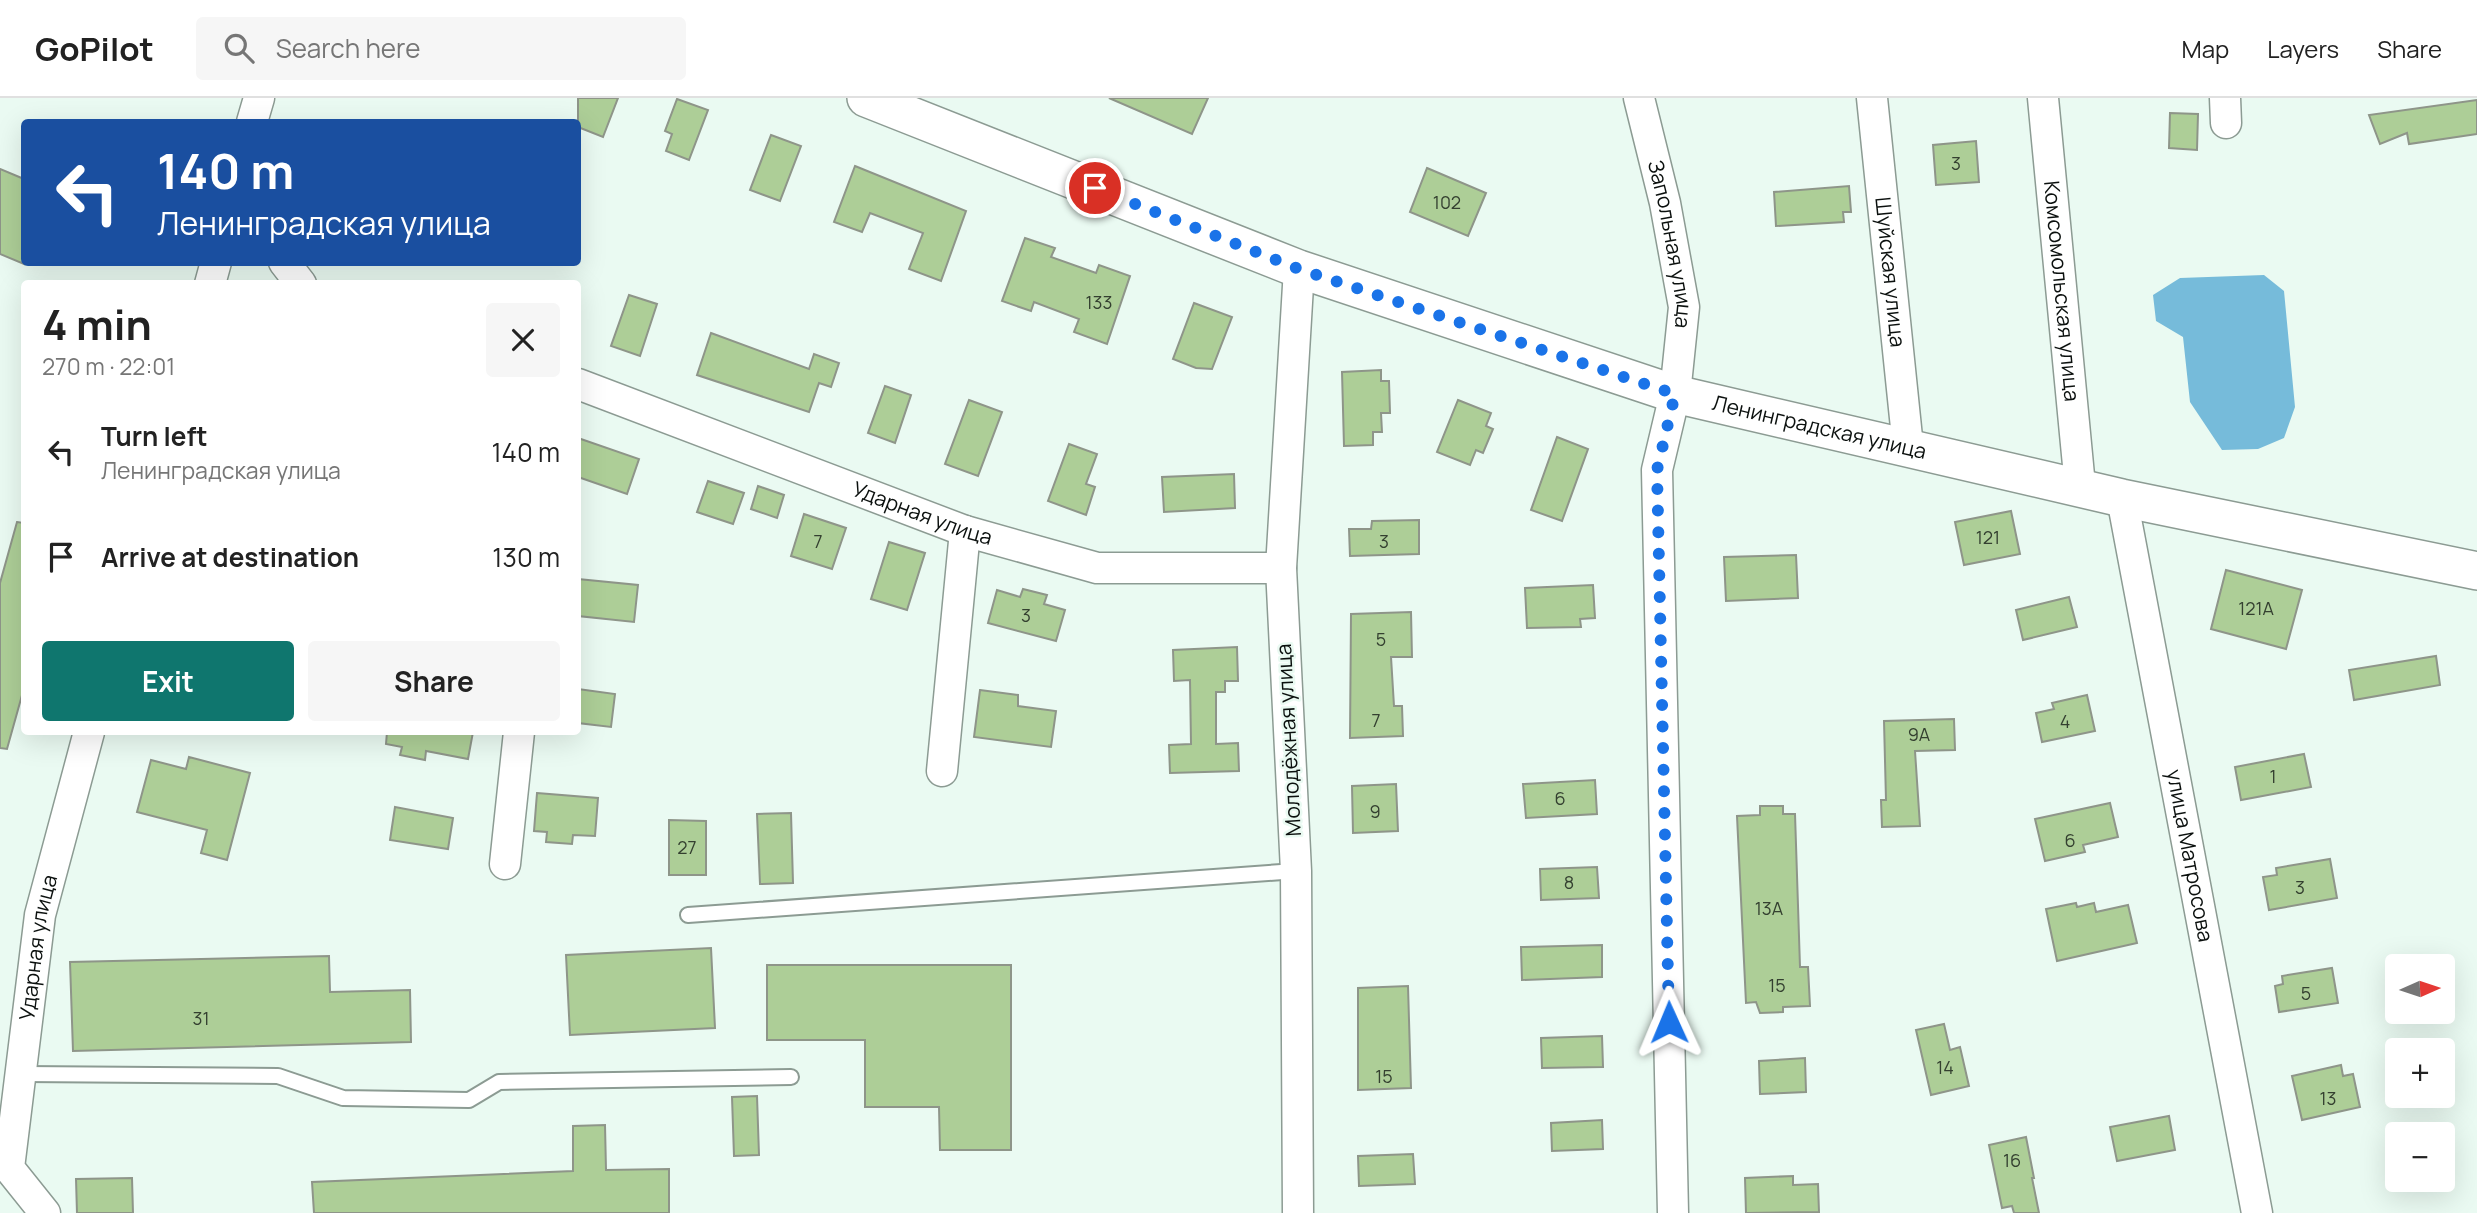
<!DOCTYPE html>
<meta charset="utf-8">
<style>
body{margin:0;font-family:Manrope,sans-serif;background:#f6f6f6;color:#222;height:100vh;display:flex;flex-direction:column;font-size:26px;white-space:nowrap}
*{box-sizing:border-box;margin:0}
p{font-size:23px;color:#767676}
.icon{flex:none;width:38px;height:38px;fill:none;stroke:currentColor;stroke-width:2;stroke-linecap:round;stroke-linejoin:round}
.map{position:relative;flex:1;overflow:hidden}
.panel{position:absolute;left:21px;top:182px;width:560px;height:455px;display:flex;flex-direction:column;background:#fff;border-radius:7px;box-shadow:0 7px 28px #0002}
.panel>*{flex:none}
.hud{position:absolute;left:21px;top:21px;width:560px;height:147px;border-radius:7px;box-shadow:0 7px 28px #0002;background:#1a4fa0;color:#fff;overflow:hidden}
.needle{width:46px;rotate:87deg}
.buttons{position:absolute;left:2385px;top:856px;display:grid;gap:14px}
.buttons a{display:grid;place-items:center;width:70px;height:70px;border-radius:7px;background:#fff;box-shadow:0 7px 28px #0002;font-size:35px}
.pin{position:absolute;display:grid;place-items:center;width:60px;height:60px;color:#fff;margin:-30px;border:4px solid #fff;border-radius:50%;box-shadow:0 2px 7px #0007}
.me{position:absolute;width:77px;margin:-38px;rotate:359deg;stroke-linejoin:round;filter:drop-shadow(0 0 5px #0008)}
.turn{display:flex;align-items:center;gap:24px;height:147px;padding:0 21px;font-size:32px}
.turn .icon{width:91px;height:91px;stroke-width:2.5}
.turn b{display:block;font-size:49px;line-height:60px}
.round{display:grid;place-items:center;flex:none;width:74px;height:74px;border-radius:7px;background:#f6f6f6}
.headline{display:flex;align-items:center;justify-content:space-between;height:119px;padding:0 21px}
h1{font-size:42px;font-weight:700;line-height:52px}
.button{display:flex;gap:14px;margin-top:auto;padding:14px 21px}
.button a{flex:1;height:80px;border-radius:7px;background:#0f766e;color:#fff;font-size:28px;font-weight:700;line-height:80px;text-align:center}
.button a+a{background:#f6f6f6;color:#222}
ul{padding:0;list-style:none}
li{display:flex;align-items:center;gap:21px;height:105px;padding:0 21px}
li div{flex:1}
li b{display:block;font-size:26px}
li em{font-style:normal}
header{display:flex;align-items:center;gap:42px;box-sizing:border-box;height:98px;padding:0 35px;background:#fff;border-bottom:2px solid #e0e0e0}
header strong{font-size:33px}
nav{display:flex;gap:38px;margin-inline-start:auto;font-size:24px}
.search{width:490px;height:63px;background:#f6f6f6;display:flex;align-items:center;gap:18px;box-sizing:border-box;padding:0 24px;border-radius:7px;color:#767676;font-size:26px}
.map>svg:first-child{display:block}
.water{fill:#76bbda}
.building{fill:#adce97;stroke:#8e9589;stroke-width:2}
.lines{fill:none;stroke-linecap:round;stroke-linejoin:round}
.service-casing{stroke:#8c9b93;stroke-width:18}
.minor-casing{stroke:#8c9b93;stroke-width:33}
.tertiary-casing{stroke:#8c9b93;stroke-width:40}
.service{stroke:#fff;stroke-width:14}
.minor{stroke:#fff;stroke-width:30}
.tertiary{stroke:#fff;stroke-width:37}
.route{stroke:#1a73e8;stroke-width:12;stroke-dasharray:0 21.6}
.labels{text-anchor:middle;stroke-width:5;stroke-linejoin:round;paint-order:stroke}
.number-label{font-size:18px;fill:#344030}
.street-label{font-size:21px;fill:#0b100e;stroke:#eafaf2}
</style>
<header>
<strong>GoPilot</strong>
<div class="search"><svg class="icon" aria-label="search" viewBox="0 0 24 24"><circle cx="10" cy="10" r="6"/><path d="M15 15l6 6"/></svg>Search here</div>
<nav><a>Map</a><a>Layers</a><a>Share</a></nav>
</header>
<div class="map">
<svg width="2477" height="1115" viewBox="0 0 2477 1115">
<rect width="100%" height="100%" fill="#eafaf2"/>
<path class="water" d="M2264 177 2284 193 2295 309 2284 340 2258 351 2222 352 2190 304 2183 239 2156 223 2153 197 2180 180Z"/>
<g class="building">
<path d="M578 0H618L603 39 578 29Z"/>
<path d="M1109 0H1208L1192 36Z"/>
<path d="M677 1 708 12 689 62 666 53 672 36 665 33Z"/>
<path d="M2477 2V36L2409 46 2407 35 2380 46 2369 17Z"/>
<path d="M2170 15 2198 16 2197 52 2169 50Z"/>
<path d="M771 37 801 48 780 103 750 92Z"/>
<path d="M1976 43 1979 84 1936 87 1933 47Z"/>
<path d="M855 68 966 113 941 183 909 171 923 135 870 115 862 134 834 124Z"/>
<path d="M1427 70 1486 95 1468 138 1410 114Z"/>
<path d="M0 71 24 81V166L0 156Z"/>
<path d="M1849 88 1851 114H1843L1844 124 1776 128 1774 94Z"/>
<path d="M1025 140 1055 150 1051 159 1096 175 1099 167 1130 178 1107 246 1074 234 1079 221 1034 204 1031 213 1002 203Z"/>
<path d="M629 197 657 206 640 258 611 248Z"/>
<path d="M1194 205 1232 219 1212 271 1196 270 1173 261Z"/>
<path d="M711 235 809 271 814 256 839 265 831 289 819 285 809 314 697 277Z"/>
<path d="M1381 272V283H1389L1390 315H1381L1382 334H1373V347L1344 348 1342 274Z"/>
<path d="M885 288 911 297 895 345 868 335Z"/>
<path d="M969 302 1002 314 978 378 945 366Z"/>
<path d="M1458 302 1491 315 1486 328 1493 331 1483 355 1476 352 1470 367 1437 354Z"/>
<path d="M1557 339 1588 351 1562 423 1531 412Z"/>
<path d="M578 340 639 361 627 396 578 379Z"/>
<path d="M1069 346 1097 356 1086 386 1095 389 1086 417 1048 403Z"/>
<path d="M1234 376 1235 410 1164 414 1162 379Z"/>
<path d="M708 383 744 395 733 426 697 414Z"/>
<path d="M758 388 784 397 777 420 751 411Z"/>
<path d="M2011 413 2020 456 1964 467 1955 424Z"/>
<path d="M804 416 846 430 832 471 791 458Z"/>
<path d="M1419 422V456L1350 458 1349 431H1371L1372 423Z"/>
<path d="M17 424 24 425V590L7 651 0 650V485Z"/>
<path d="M889 444 925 455 907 512 871 501Z"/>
<path d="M1796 457 1798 500 1726 503 1724 459Z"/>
<path d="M2226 472 2302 492 2286 551 2211 531Z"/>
<path d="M578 481 638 487 634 524 578 518Z"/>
<path d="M1593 487 1595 520 1580 521 1581 529 1527 530 1525 490Z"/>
<path d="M1023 491 1047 497 1044 506 1065 512 1056 543 988 525 997 492 1020 499Z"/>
<path d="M2069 499 2077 529 2023 542 2016 512Z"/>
<path d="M1411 514 1412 559H1391L1394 608H1402L1403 638 1350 640 1351 516Z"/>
<path d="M1237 549 1238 583H1225V594H1216V646L1238 645 1239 673 1170 675 1169 647 1191 646 1190 582 1174 583 1173 552Z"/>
<path d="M2436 558 2440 587 2354 602 2349 572Z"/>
<path d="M578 591 615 596 611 629 578 625Z"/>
<path d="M980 592 1018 597V608L1056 613 1051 649 974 639Z"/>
<path d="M2087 597 2095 633 2042 644 2036 615 2054 611 2052 605Z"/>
<path d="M1954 621 1955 652 1915 653 1920 728 1882 729 1881 702H1886L1884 623Z"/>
<path d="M387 634H473L468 661 426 653 425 662 400 657 402 649 386 646Z"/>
<path d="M2304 656 2311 689 2241 702 2235 669Z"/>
<path d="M189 659 250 675 227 762 201 755 207 732 137 714 151 662 186 671Z"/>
<path d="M1595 682 1597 716 1526 720 1523 686Z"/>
<path d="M1396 686 1398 733 1353 735 1352 688Z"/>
<path d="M537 695 598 700 595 738 573 737 572 746 546 744 547 734 534 733Z"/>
<path d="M2110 705 2118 739 2083 747 2085 754 2045 763 2035 721Z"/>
<path d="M1760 708H1783V716H1795L1800 869H1808L1810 908 1783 909V914L1760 915 1756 904 1746 905 1737 718 1760 717Z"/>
<path d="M395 709 453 720 448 751 390 742Z"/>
<path d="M791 715 793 785 760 786 757 716Z"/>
<path d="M669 722 706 723V777H669Z"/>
<path d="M2330 761 2337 800 2269 812 2263 779 2277 777 2276 770Z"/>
<path d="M1597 769 1599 800 1541 802 1540 771Z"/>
<path d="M2076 805 2077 809 2094 805 2096 814 2128 807 2137 845 2057 863 2046 811Z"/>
<path d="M1602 847V879L1522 882 1521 849Z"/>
<path d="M711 850 715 930 570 937 566 857Z"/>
<path d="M329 858 330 894 410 892 411 944 73 953 70 864Z"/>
<path d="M767 867H1011V1052H940L939 1009H865V942H767Z"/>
<path d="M2332 870 2338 905 2279 914 2275 888 2283 886 2282 878Z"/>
<path d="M1408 888 1411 990 1358 992V890Z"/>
<path d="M1944 926 1950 952 1960 949 1969 988 1931 997 1916 932Z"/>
<path d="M1602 938 1603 969 1542 970 1541 940Z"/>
<path d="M1805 960 1806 994 1760 996 1759 963Z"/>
<path d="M2341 967 2343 978 2353 976 2360 1009 2302 1022 2292 978Z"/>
<path d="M757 998 759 1057 734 1058 732 999Z"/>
<path d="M2169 1018 2175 1052 2117 1063 2110 1029Z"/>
<path d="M1602 1022 1603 1051 1552 1053 1551 1025Z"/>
<path d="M605 1027 606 1072 669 1071V1115H314L312 1084 573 1073V1028Z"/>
<path d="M2026 1039 2034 1080H2032L2039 1115H2014L2012 1108 2002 1110 1989 1047Z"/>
<path d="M1413 1056 1415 1086 1359 1088 1358 1058Z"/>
<path d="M1793 1078V1087L1818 1086 1819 1114 1746 1115 1745 1080Z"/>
<path d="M132 1080 133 1115H77L76 1081Z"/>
</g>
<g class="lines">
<g class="service-casing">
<g id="service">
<path d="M688 817 1296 773"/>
<path d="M23 976 278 978 343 1000 469 1002 499 984 791 979"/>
</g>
</g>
<g class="minor-casing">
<g id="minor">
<path id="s1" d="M1639 0 1665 105 1684 209 1675 296 1657 372 1673 1115"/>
<path id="s2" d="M1872 0 1908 349"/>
<path id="s3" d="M2043 0 2080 388"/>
<path d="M2225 0 2226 25"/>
<path d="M252 24 259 0"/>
<path d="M284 164 301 186"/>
<path d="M210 186 216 164"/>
<path id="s4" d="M578 286 965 433 1097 470H1281"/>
<path id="s5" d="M2122 400 2257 1115"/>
<path d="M942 673 965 433"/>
<path d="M505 766 519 634"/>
<path id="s6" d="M45 1115 9 1070 40 817 89 634"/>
<path d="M1298 1115 1296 773 1281 470 1299 171"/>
</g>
</g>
<g class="tertiary-casing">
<g id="tertiary">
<path id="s7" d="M866 0 1299 171 1675 296 2122 400 2477 473"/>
</g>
</g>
<use href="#service" class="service"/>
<use href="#minor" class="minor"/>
<use href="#tertiary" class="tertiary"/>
</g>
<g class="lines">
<path class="route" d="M1095 90 1299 171 1675 296 1657 372 1669 924"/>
</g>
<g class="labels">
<g class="number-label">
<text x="1956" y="72">3</text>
<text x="1447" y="111">102</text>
<text x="1099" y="211">133</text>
<text x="1988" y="446">121</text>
<text x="818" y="450">7</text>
<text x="1384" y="450">3</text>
<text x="2256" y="517">121А</text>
<text x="1026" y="524">3</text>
<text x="1381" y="548">5</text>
<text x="1376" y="629">7</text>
<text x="2065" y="630">4</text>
<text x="1919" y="643">9А</text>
<text x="2273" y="685">1</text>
<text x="1560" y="707">6</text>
<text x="1375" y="720">9</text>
<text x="2070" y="749">6</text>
<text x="687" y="756">27</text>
<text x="1569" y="791">8</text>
<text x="2300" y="796">3</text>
<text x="1769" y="817">13А</text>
<text x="1777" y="894">15</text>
<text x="2306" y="902">5</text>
<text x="201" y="927">31</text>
<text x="1945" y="976">14</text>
<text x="1384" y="985">15</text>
<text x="2328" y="1007">13</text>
<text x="2012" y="1069">16</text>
</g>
<g class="street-label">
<text dy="7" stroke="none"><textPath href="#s1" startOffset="150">Запольная улица</textPath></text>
<text dy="7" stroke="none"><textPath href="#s2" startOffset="175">Шуйская улица</textPath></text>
<text dy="7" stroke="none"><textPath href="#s3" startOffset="194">Комсомольская улица</textPath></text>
<text dy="7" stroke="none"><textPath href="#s7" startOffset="1010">Ленинградская улица</textPath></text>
<text dy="7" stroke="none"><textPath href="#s4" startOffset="368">Ударная улица</textPath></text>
<text transform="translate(1289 642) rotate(-93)" y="7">Молодёжная улица</text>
<text dy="7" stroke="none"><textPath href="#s5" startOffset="364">улица Матросова</textPath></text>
<text dy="7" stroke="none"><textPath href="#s6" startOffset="280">Ударная улица</textPath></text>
</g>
</g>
</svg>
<div class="buttons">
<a><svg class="needle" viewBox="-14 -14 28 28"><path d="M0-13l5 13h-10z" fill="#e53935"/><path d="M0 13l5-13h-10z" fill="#767676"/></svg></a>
<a>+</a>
<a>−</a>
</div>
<div class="pin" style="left:1095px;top:90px;background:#d93025"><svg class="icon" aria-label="arrive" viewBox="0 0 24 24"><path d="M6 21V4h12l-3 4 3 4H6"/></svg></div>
<svg class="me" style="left:1669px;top:924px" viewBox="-20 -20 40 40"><path d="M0-17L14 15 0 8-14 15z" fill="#1a73e8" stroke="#fff" stroke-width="4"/></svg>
<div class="hud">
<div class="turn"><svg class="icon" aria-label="left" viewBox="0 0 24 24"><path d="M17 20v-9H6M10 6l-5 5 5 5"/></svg><div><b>140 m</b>Ленинградская улица</div></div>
</div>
<section class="panel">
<div class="headline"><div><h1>4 min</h1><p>270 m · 22:01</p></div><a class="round"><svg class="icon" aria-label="close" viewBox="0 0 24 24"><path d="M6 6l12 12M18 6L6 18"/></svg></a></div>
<ul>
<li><svg class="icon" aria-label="left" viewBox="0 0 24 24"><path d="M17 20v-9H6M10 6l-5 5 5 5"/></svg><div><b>Turn left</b><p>Ленинградская улица</p></div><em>140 m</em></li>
<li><svg class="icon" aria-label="arrive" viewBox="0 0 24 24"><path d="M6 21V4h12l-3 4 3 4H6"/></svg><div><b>Arrive at destination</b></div><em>130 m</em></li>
</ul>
<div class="button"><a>Exit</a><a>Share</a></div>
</section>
</div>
